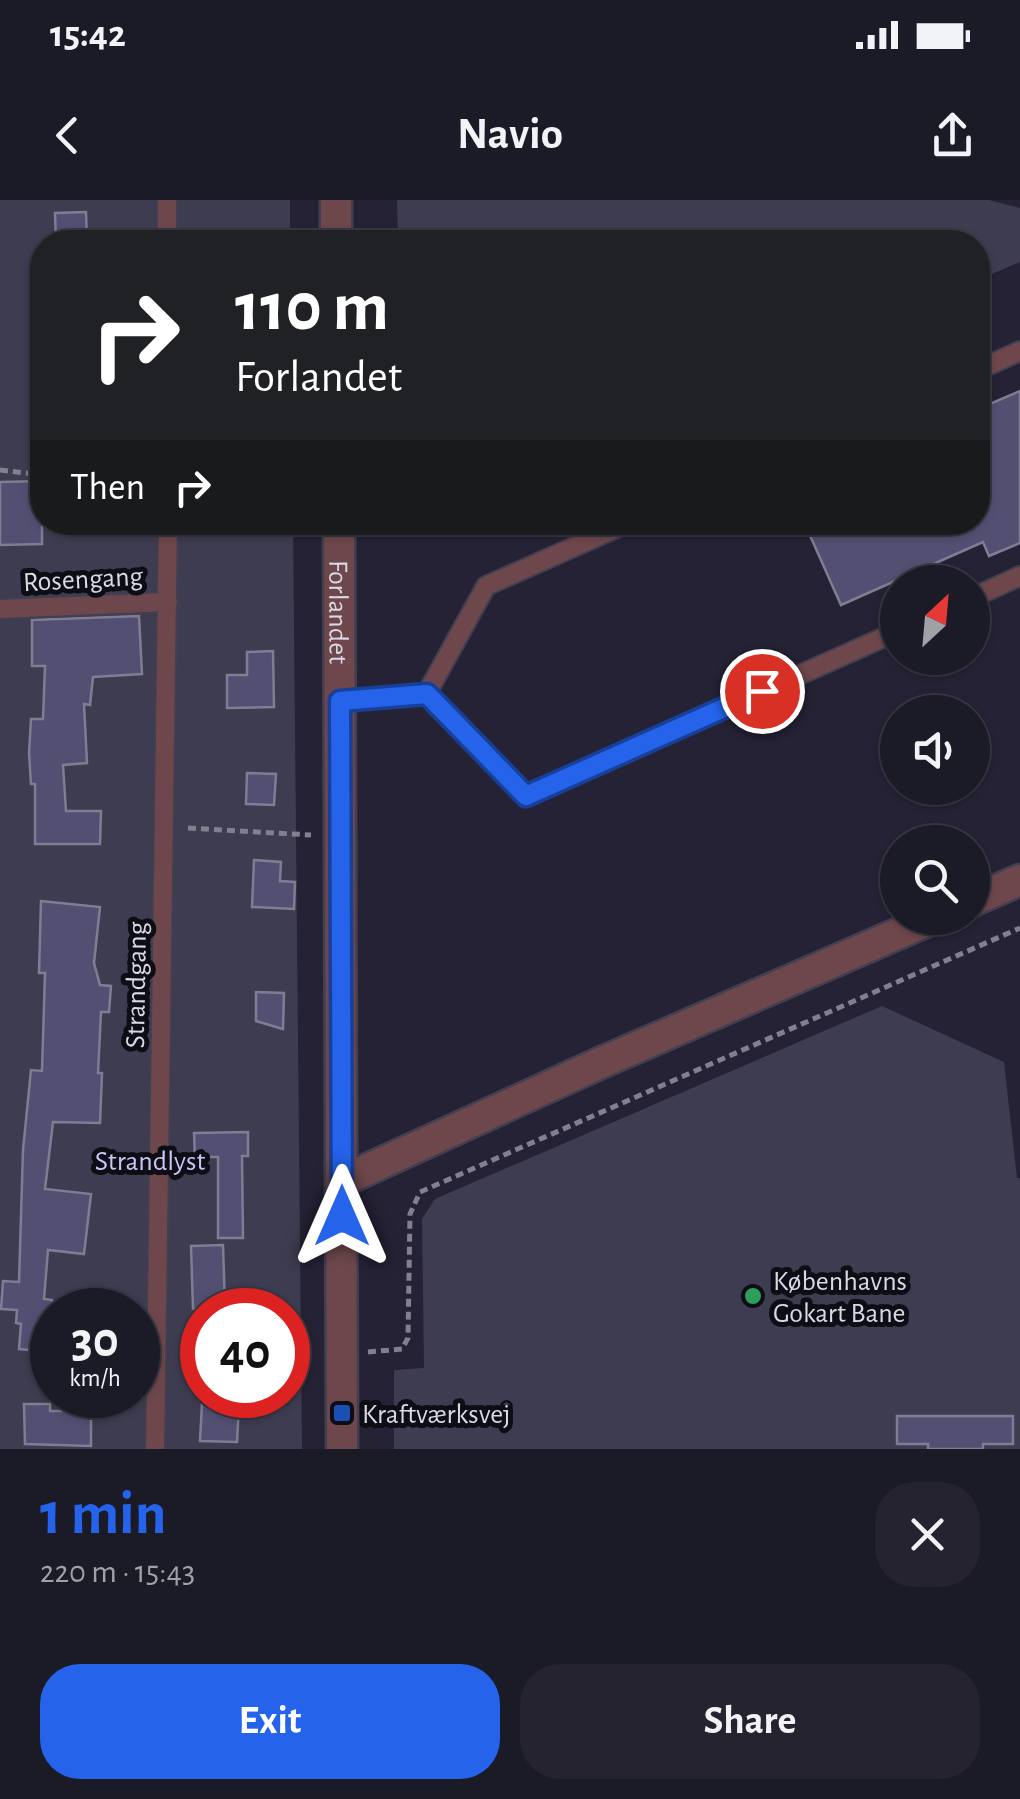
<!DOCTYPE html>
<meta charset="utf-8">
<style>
body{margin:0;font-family:"Alegreya Sans",sans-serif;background:#24232f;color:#f1f3f6;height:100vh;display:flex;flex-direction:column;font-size:38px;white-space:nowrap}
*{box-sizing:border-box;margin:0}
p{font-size:32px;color:#a0a1a7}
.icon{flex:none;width:55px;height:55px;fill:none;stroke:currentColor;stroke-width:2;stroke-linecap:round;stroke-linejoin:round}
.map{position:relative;height:1249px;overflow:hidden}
.sheet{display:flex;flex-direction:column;background:#1b1a27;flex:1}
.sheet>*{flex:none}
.guide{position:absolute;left:30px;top:30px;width:960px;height:305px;border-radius:40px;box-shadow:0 2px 8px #0004,0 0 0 2px #393844;background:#202124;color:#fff;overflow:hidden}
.needle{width:65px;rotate:26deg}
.tools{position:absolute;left:880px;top:365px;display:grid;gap:20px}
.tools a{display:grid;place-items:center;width:110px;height:110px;border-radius:50%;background:#1b1a27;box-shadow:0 2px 8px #0004,0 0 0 2px #393844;font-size:50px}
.speed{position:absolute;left:30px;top:1088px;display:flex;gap:20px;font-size:50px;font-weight:700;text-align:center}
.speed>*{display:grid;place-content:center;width:130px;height:130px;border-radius:50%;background:#1b1a27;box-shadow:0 2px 8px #0004,0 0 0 2px #393844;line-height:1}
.speed small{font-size:25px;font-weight:400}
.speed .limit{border:15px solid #d22;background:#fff;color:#111}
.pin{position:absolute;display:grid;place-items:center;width:85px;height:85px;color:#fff;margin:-42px;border:5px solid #fff;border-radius:50%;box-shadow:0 2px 10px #0007}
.me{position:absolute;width:110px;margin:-55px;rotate:0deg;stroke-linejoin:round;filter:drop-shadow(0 0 8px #0008)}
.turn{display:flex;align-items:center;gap:35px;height:210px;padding:0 40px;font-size:45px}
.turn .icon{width:130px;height:130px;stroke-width:2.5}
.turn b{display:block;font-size:70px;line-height:85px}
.then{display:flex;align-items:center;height:95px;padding:0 40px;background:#0003;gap:20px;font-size:38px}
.round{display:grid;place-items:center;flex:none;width:105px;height:105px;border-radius:40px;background:#24232f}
.summary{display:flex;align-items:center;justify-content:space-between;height:170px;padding:0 40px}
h1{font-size:60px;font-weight:600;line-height:75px;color:#2563eb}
.button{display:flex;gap:20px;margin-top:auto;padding:20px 40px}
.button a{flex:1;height:115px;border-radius:40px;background:#2563eb;color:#fff;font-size:40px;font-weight:600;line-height:115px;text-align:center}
.button a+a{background:#24232f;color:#f1f3f6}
.status{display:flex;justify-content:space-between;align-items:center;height:70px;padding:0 50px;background:#1b1a27;direction:ltr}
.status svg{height:28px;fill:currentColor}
header{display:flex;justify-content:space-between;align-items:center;height:130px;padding:0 40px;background:#1b1a27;font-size:45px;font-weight:600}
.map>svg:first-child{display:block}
.green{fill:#3e3c50;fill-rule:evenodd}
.building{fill:#534f72;stroke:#7e7d93;stroke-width:2.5}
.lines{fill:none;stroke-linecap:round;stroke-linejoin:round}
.service-casing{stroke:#413f50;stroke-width:22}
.minor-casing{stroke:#413f50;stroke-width:35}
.tertiary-casing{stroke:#413f50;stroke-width:35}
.path{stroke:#81808f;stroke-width:5;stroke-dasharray:8 5;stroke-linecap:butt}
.service{stroke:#6d474b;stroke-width:18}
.minor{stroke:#6d474b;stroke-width:30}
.tertiary{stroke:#6d474b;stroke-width:30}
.route-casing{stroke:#184099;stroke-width:25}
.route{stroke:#2563eb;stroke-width:18}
.leisure-dot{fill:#2e9e5b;stroke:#0d0d15;stroke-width:4}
.transit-dot{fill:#1a4fb4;stroke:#0d0d15;stroke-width:4}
.labels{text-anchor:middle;stroke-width:10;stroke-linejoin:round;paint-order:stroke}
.street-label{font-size:28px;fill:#d9d8e4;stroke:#0d0d15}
.park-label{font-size:28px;fill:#cac5f7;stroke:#0d0d15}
.poi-label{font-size:28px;fill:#d9d8e4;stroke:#0d0d15;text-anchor:start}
</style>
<div class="status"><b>15:42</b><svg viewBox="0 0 49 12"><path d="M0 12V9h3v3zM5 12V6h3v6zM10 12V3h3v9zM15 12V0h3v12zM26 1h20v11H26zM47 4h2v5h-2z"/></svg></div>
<header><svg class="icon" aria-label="back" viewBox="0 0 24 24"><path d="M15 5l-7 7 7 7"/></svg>Navio<svg class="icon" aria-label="share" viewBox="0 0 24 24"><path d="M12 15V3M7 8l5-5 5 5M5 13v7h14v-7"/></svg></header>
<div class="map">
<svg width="1020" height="1249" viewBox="0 0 1020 1249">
<rect width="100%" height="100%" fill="#242234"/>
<g class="green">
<path d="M0 0H290V42H42V322L293 323 302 1249H0ZM52 1110H138V1195H52ZM202 1110H288V1195H202Z"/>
<path d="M397 0H989L1020 8V62L978 80V42H398Z"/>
<path d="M882 806 1004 862 1017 978H1020V1249H394V1170L424 1168 422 1019 435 999Z"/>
</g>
<g class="building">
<path d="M86 12 87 42H56L55 13Z"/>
<path d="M1020 191V343L989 356 983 342 841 405 804 322H978V209Z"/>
<path d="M42 281V344L0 345V282Z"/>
<path d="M139 416 142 474 93 477 90 505 84 504 87 563 63 565 66 611H101L100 644H35V584H31L29 553 31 519H43L45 466H32V420Z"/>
<path d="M273 451 274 507 227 508V475H247V452Z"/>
<path d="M247 573 276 574 274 605 246 604Z"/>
<path d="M254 660 281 662 280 681 295 682 294 709 252 707Z"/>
<path d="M41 701 100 707 94 763 100 785 111 786 109 812H101L98 873H102L100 923 53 922 45 989 91 994 84 1054 48 1050 44 1099 52 1100 51 1152 19 1149 21 1124 16 1123 17 1110 1 1109 3 1081 19 1082 23 950 31 870 42 871 45 773H39Z"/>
<path d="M256 792 284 793 283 829 256 821Z"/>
<path d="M248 932V956H242L243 1038H218V957H195L194 933Z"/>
<path d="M223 1045 225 1106 193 1109 191 1046Z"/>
<path d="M202 1203 239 1205 237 1242 200 1241Z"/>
<path d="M24 1204H50V1211H91V1246L25 1244Z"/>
<path d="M897 1216H1013V1244H983V1249H928V1244H897Z"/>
</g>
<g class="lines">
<g class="service-casing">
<g id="service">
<path d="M167 0V42"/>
<path d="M978 170 1020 151"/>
<path d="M972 398 1020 376"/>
<path d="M0 409 168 402"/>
<path d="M427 493 526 597 898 431"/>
<path d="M427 493 486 386 630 322"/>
<path d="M340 501 427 493"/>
<path d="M155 1249 168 322"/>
</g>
</g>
<g class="minor-casing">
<g id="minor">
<path d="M972 701 1020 680"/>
<path d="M342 981 598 864 934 718"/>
</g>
</g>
<g class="tertiary-casing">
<g id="tertiary">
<path d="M336 0V42"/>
<path id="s1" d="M339 322 342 1249"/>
</g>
</g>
<g class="path">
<path d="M0 270 42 275"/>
<path d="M188 628 311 635"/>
<path d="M368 1152 402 1149 408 1138 410 1014 420 992 1020 728"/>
</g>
<use href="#service" class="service"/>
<use href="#minor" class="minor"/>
<use href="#tertiary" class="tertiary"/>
</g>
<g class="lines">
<g class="route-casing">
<path id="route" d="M342 1016 340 501 427 494 526 596 762 491"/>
</g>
<use href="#route" class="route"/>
</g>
<circle class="leisure-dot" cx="753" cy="1096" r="10"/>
<rect class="transit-dot" x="332" y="1203" width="20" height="20" rx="5"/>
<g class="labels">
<g class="street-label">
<text transform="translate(83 378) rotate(-3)" y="10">Rosengang</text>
<text dy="10" stroke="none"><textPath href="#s1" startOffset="90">Forlandet</textPath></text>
<text transform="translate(135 785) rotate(-89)" y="10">Strandgang</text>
</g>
<g class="park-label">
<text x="150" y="970">Strandlyst</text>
</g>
<g class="poi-label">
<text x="773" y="1090">Københavns<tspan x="773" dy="32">Gokart Bane</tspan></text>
<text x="362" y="1223">Kraftværksvej</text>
</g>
</g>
</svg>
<div class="tools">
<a><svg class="needle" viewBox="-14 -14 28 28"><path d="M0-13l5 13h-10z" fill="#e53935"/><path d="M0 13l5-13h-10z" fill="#a0a1a7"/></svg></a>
<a><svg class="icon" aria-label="sound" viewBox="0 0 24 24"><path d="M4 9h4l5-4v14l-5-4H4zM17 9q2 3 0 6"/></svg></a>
<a><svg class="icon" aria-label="search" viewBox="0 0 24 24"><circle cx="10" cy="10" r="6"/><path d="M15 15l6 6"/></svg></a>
</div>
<div class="speed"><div>30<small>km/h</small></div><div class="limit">40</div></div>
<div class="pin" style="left:762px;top:491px;background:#d93025"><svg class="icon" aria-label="arrive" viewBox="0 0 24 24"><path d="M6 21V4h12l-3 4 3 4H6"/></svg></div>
<svg class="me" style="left:342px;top:1016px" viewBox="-20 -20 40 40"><path d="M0-17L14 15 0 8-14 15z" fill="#2563eb" stroke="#fff" stroke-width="4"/></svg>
<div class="guide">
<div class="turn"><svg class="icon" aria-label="right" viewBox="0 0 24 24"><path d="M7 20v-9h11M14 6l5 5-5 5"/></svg><div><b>110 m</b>Forlandet</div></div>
<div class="then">Then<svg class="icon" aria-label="right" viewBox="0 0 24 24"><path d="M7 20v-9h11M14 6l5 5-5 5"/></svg></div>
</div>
</div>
<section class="sheet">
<div class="summary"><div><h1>1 min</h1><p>220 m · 15:43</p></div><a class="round"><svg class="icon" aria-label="close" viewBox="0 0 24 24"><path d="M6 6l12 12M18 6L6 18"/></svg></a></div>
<div class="button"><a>Exit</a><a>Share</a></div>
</section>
